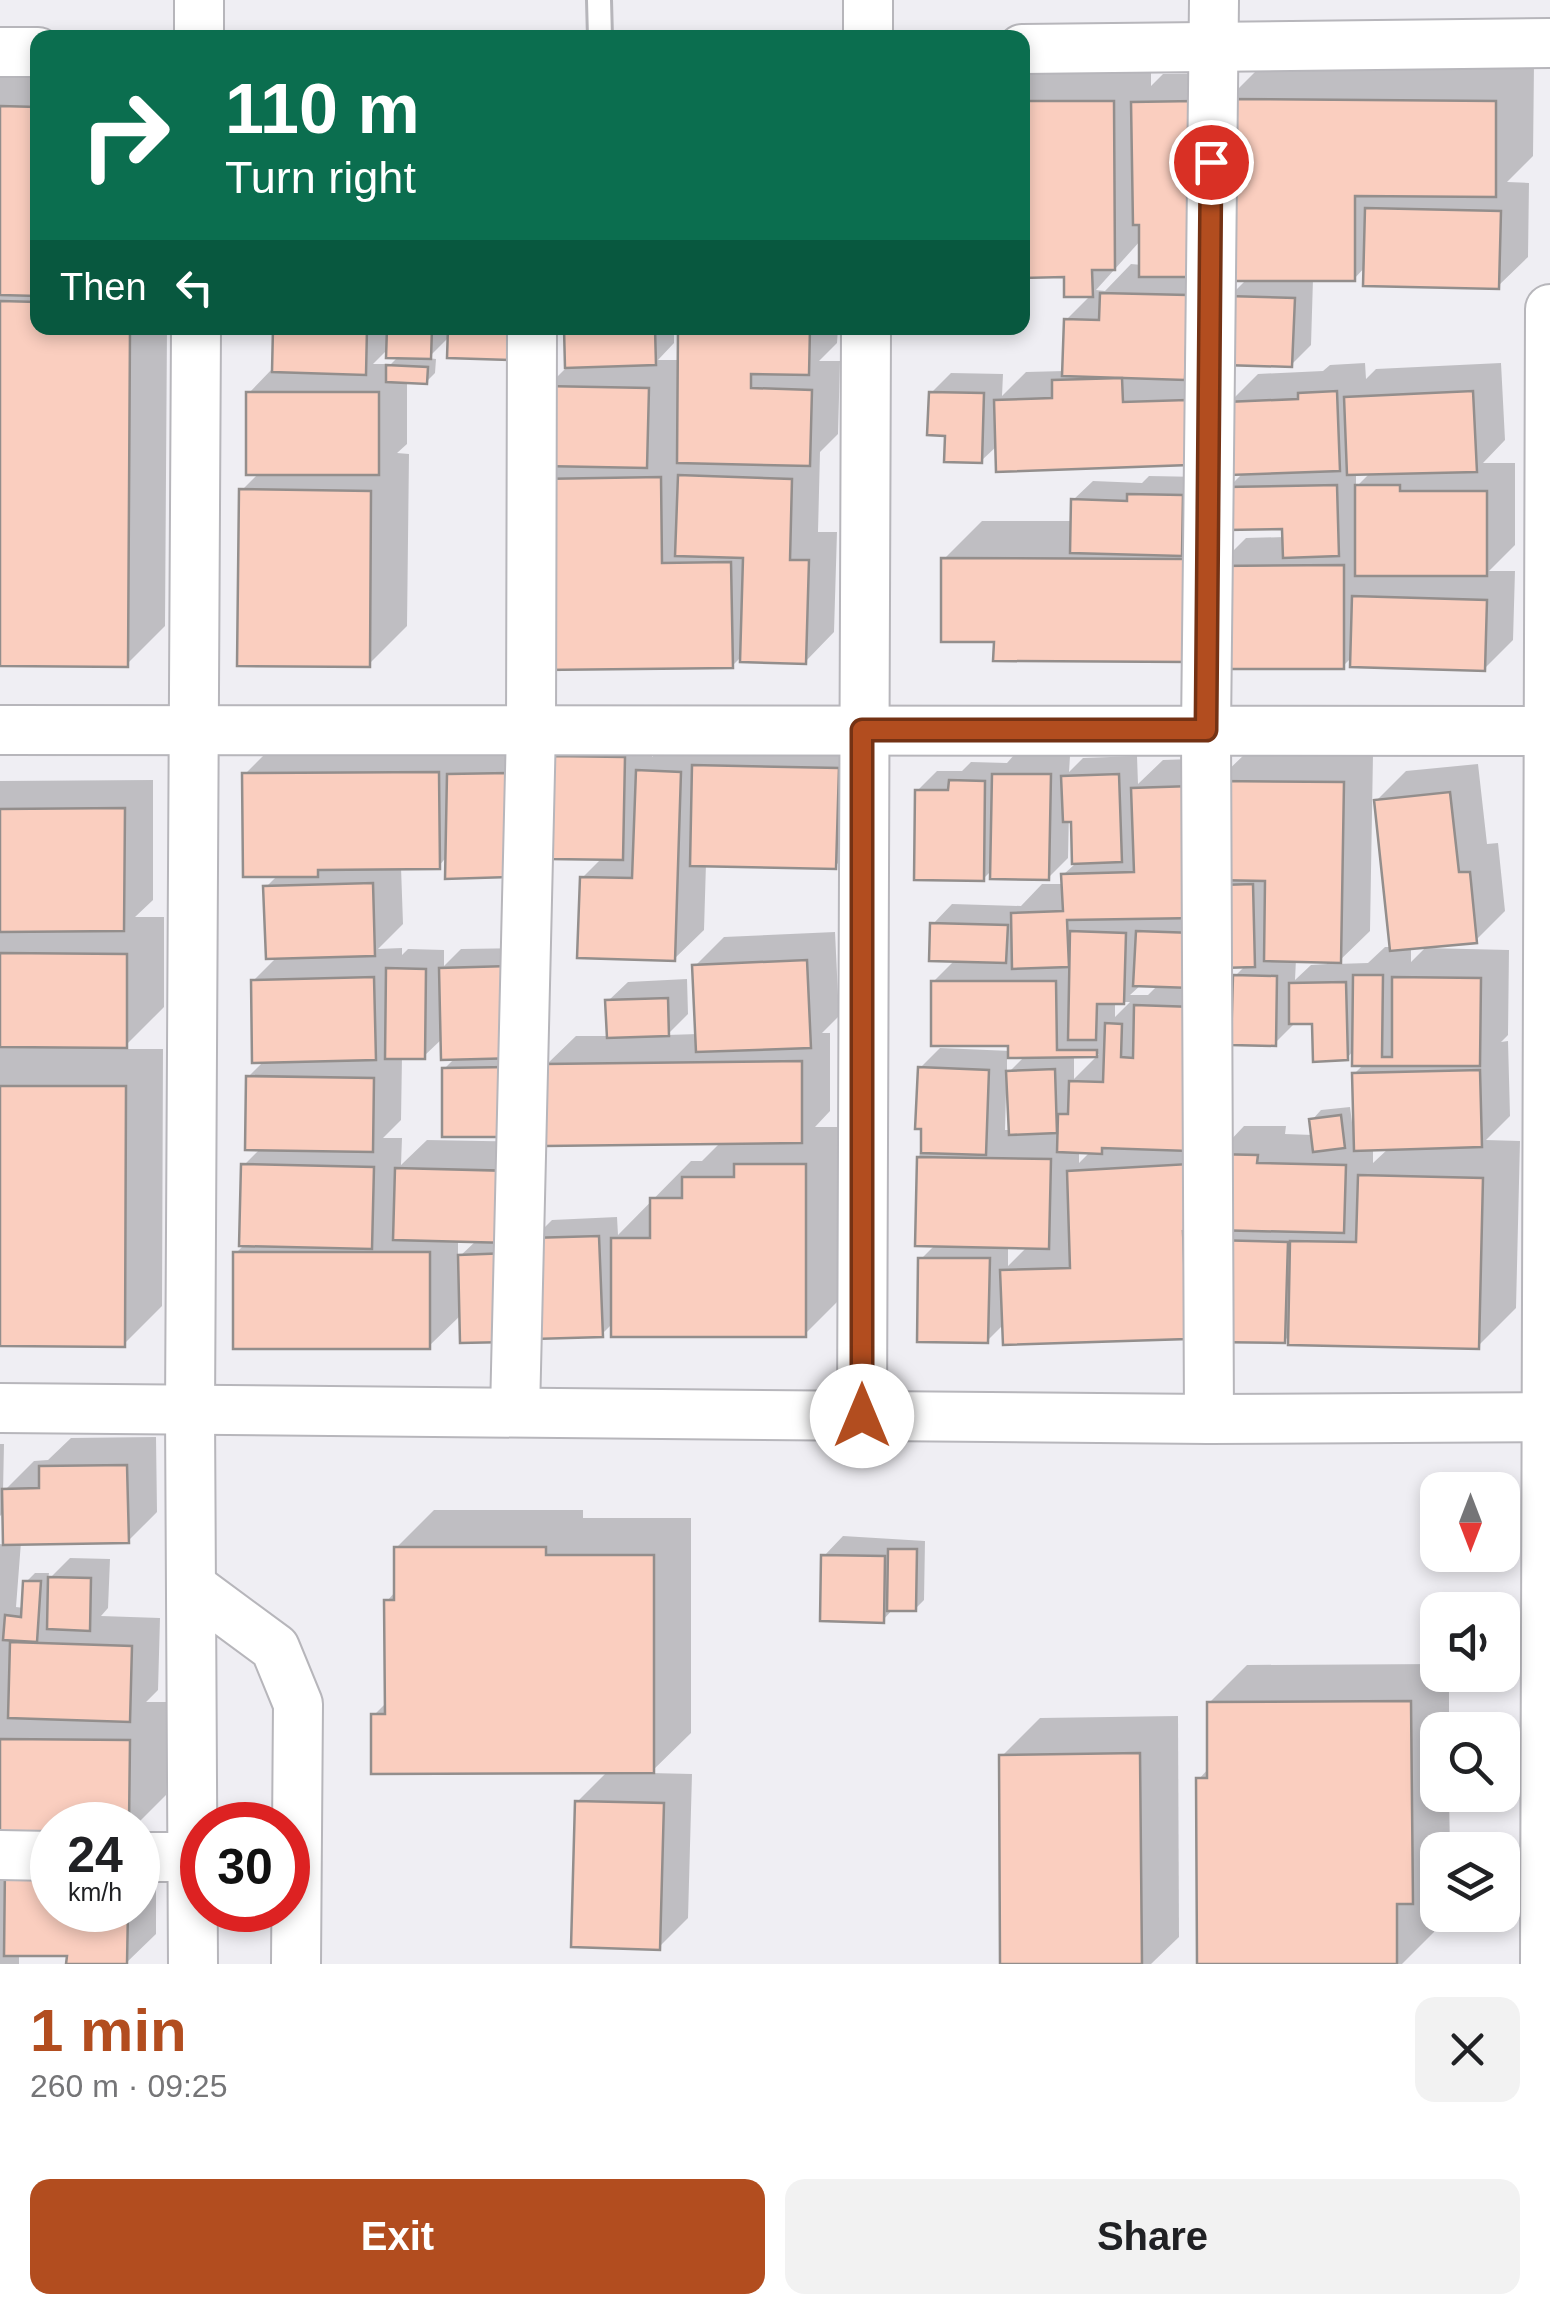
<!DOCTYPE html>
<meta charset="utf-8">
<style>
body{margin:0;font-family:Arial,sans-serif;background:#f2f2f2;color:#202124;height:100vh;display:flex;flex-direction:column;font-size:38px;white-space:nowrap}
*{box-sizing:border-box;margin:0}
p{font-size:32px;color:#757577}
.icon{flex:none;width:55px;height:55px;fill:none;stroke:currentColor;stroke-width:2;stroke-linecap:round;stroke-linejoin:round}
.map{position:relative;height:1964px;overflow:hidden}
.side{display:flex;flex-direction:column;background:#fff;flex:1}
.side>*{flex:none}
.banner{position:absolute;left:30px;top:30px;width:1000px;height:305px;border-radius:20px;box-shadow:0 5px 15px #0003;background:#0b6e4f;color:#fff;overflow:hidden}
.needle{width:65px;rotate:180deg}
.tools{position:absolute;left:1420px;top:1472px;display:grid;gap:20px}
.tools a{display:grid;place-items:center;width:100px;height:100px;border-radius:20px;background:#fff;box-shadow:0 5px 15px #0003;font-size:50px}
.speed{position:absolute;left:30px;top:1802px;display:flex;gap:20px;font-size:50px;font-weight:700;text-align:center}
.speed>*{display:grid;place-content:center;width:130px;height:130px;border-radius:50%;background:#fff;box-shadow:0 5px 15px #0003;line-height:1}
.speed small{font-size:25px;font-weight:400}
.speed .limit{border:15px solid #d22;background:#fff;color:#111}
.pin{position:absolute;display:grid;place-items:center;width:85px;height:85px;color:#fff;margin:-42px;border:5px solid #fff;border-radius:50%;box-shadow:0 2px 10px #0007}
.me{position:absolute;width:110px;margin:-55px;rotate:0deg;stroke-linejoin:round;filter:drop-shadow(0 0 8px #0008)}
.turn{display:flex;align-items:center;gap:35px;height:210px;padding:0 30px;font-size:45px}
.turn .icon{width:130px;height:130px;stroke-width:2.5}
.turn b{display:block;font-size:70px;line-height:85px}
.then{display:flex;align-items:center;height:95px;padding:0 30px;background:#0003;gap:20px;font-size:38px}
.round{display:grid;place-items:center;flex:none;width:105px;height:105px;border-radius:20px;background:#f2f2f2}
.overview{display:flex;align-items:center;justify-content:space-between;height:170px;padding:0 30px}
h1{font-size:60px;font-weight:600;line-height:75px;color:#b24d1f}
.action{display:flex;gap:20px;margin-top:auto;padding:20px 30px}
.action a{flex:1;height:115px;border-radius:20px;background:#b24d1f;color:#fff;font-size:40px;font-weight:600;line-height:115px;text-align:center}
.action a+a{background:#f2f2f2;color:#202124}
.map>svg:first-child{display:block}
.shadow{fill:#0003;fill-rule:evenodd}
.building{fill:#facebf;stroke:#938e8c;stroke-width:2.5}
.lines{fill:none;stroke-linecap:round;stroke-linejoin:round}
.lane-casing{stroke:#b7b6bb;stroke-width:28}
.street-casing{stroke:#b7b6bb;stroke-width:52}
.lane{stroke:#fff;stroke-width:22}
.street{stroke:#fff;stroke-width:48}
.route-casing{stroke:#743214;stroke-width:25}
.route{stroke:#b24d1f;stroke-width:18}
</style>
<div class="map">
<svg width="1550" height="1964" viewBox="0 0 1550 1964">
<rect width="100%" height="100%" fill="#efeef3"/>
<g class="shadow">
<path d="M1265 62 1534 64 1533 156 1507 182 1529 183 1528 257 1498 286 1366 266 1354 279H1313L1311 345 1291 365 1229 297 1247 279H1227L1218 434 998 445 981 461 947 433 931 393 951 373 1003 374 1002 396 1026 372 1065 371 1066 320 1091 295 1066 275H1022V64L1151 63V86L1163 74 1223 73V104ZM1141 240 1142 265 1131 264 1105 291 1096 290Z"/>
<path d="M0 68 38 69V328H167L165 626 127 664H0Z"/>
<path d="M275 328H529L450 336 428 358 436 359 435 373 426 382 407 381V444L397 453 409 454 407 626 369 664 242 490 260 472 249 393 274 367ZM389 348 399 356 391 364H373Z"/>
<path d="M567 328H674V343L658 360H681L682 328H838L837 343 819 361H840L838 434 820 452 818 532H837L834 632 805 662 743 655 732 666 544 668 547 387 568 366Z"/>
<path d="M1365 363 1366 379 1376 369 1501 363 1505 440 1483 463H1515V545L1489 571H1515L1513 640 1484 669 1353 656 1343 666 1217 629 996 640 944 559 982 521H1073V500L1093 481 1142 483 1149 476 1202 477 1228 488 1244 472 1229 403 1258 374 1323 371 1330 365ZM1371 472 1356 487V473ZM1285 526V537L1246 538 1225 559V527Z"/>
<path d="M583 728 653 729 652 757 668 742 867 740 865 837 835 866 706 863 704 930 674 959 582 878 603 857 553 757Z"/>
<path d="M467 744V755H529L439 866 401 867 403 924 378 949 402 948V955L408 949 444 950V966L461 949 532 948 534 1115 444 1069 456 1057 443 1038 424 1056H402L401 1120 383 1138H402L401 1165 427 1140 547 1142 546 1065 576 1036H610L608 1001 628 982 687 979 688 1014 667 1035 698 1034 695 966 724 937 835 932 839 1016 822 1033H830V1111L815 1127H843V1296L805 1334 614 1322 602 1334 462 1314 429 1346 236 1253 242 1247 244 1165 261 1148 248 1077 265 1060 253 981 278 956 266 887 278 875 245 774 274 745ZM722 1141 702 1161H691L618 1235 617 1217 552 1220 531 1241 543 1144ZM458 1239 477 1240 458 1258Z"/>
<path d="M1246 753 1373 754 1370 931 1336 964 1368 963 1385 947H1392L1376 801 1406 771 1478 764 1487 844 1498 843 1505 911 1476 940 1411 947V962L1425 948 1509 950 1508 1035 1501 1042 1508 1041 1510 1116 1486 1140 1520 1141 1516 1308 1478 1346 1291 1334 1284 1341 1004 1324 987 1341 921 1259 936 1244 919 1158 924 1126 920 1068 940 1048 1011 1051V1044L933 982 956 959 933 924 952 904 1021 906 1042 884H1064L1063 875 1075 864 1073 810H1069L1068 858 1048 878 992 870 983 879 917 791 937 771H962L971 762 1007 763 1014 755 1070 756 1069 772 1083 758 1137 756 1138 784 1163 760 1221 758V777ZM1197 914 1246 965 1235 976 1275 1043 1294 1024 1315 1021 1347 1058 1354 1050 1365 1063 1354 1074 1356 1122H1352L1350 1107 1321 1110 1312 1120 1313 1135 1285 1134 1286 1126H1244L1227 1144ZM1296 959 1327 960V964L1311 965 1295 980ZM1142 984H1159L1148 995H1130ZM1115 1002H1130L1115 1017ZM1099 1054 1074 1079V1055ZM1007 1055H1026L1007 1074ZM1006 1093H1010L1012 1130H1005ZM1373 1148H1389L1373 1163ZM1079 1150 1091 1151 1079 1163ZM1008 1246H1028L1008 1266Z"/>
<path d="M153 780V900L135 917H164V1007L122 1049H163L162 1306 124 1344 0 1332V781Z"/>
<path d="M156 1437 157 1512 128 1541 21 1542 16 1607 24 1608 26 1582 35 1573H49L48 1580 70 1558 110 1559 108 1608 101 1616 160 1618 158 1690 146 1702H167L166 1795 136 1825H52V1832H0V1544L5 1545V1511L0 1516V1444H4L3 1492 34 1461 48 1460 71 1438Z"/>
<path d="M434 1510H583V1518H691V1733L650 1773 692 1774 688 1918 659 1947 577 1802 608 1771 374 1715 387 1702V1601L396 1591V1548Z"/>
<path d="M843 1536 925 1541 924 1600 915 1609 894 1608 883 1620 824 1556Z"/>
<path d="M1438 1664V1675H1449V1730H1438V1795H1449L1450 1850H1438L1434 1932 1402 1964H1200L1199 1779 1209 1768V1703L1247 1665Z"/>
<path d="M1178 1716 1179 1937 1151 1964H1003L1002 1756 1040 1718Z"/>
<path d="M52 1838V1910H138V1838H156V1934L126 1963 70 1954H19V1964H0V1849Z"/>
</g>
<g class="building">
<path d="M1225 99 1496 101V197L1355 196V281H1224Z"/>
<path d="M1022 101H1114L1115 270H1092L1093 297H1064V277L1022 278Z"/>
<path d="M1195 101 1196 277H1139V225H1133L1131 102Z"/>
<path d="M0 106 38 107V296L0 295Z"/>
<path d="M1365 208 1501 211 1499 289 1363 286Z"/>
<path d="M1100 293 1188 295 1185 380 1062 376 1064 319 1099 320Z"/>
<path d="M1227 296 1295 298 1292 367 1224 365Z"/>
<path d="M0 301 38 302V328H130L128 667 0 666Z"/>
<path d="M273 328H367L366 375 272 372Z"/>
<path d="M387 328H432L431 359 386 358Z"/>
<path d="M448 328H511L510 360 447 358Z"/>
<path d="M564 328H655L656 365 565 368Z"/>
<path d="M678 328H810L809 375 751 374V388L812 390 810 466 677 463Z"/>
<path d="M386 365 428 367 427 384 386 382Z"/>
<path d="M1122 378 1123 402 1187 400 1189 465 996 472 994 400 1052 398V380Z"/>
<path d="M544 386 649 388 647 468 543 466Z"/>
<path d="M1337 391 1340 471 1230 475 1226 402 1298 399V393Z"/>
<path d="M1473 391 1477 472 1347 475 1344 397Z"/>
<rect x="246" y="392" width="133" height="83"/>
<path d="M929 392 984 393 982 463 944 462 945 436 927 435Z"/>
<path d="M678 475 792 479 790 560H809L806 664 740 662 743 558 675 556Z"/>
<path d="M661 477 662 563 731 562 733 668 541 670 538 479Z"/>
<path d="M1337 485 1339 556 1283 558 1282 529 1227 530 1226 487Z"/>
<path d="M1355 485H1400V491H1487V576H1355Z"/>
<path d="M239 489 371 491 370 667 237 666Z"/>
<path d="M1127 494 1183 495 1182 556 1070 553 1071 499 1127 501Z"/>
<path d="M941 558 1188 559V662L993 661 994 642H941Z"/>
<path d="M1344 565V669H1215V566Z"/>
<path d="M1352 596 1487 600 1485 671 1350 667Z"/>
<path d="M551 756 625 757 623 860 549 859Z"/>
<path d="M692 765 839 768 836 869 690 866Z"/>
<path d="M636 770 681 772 675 961 577 958 580 877 632 878Z"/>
<path d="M439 772 440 869 318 870V877H243L242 773Z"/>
<path d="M511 773 513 877 445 879 447 774Z"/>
<path d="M992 774H1051L1049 880 990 879Z"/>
<path d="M1119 774 1122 862 1072 864 1071 822H1063L1061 776Z"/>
<path d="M949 780 985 781 984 881 914 880 915 790H948Z"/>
<path d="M1214 781 1344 782 1341 963 1264 961 1265 881 1213 880Z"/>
<path d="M1192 786 1197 918 1067 920 1069 967 1012 969 1011 913 1063 911 1061 874 1134 872 1131 788Z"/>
<path d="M1450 792 1459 872H1470L1477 943 1390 951 1374 800Z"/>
<path d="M125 808 124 931 0 932V809Z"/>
<path d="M373 883 375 956 266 959 263 886Z"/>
<path d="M1253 884 1255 967 1222 968 1221 885Z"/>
<path d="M930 923 1008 925 1006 963 929 961Z"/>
<path d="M1070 931 1126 933 1124 1004H1097L1096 1040H1068Z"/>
<path d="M1136 931 1194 933 1192 988 1133 986Z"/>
<path d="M0 953 127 954V1048L0 1047Z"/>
<path d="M807 960 811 1048 696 1052 692 965Z"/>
<path d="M513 966 515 1058 441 1060 439 968Z"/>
<path d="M386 968 426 969 425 1059H385Z"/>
<path d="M1233 975 1277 976 1276 1046 1231 1045Z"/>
<path d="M1353 975H1383L1382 1057H1392V977L1481 978 1480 1066H1352Z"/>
<path d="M374 977 376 1060 252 1063 251 980Z"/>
<path d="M931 981H1056L1057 1050H1097V1057L1008 1058V1046H931Z"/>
<path d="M1346 982 1348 1060 1313 1062 1312 1024H1289V983Z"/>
<path d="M668 998 669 1036 607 1038 605 1000Z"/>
<path d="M1134 1005 1194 1007 1189 1151 1102 1148V1154L1057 1152 1058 1114H1068L1069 1081 1103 1082 1105 1023 1122 1024 1121 1057 1133 1058Z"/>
<path d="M802 1061V1143L545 1146 544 1064Z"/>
<path d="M515 1067V1137H442V1068Z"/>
<path d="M918 1067 989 1070 986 1155 921 1153V1129H915Z"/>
<path d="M1055 1069 1057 1133 1009 1135 1006 1071Z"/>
<path d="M1480 1070 1482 1147 1354 1151 1352 1073Z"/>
<path d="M246 1076 374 1078 373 1152 245 1150Z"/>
<path d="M0 1086H126L125 1347 0 1346Z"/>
<path d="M1341 1115 1345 1148 1313 1152 1309 1119Z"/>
<path d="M1213 1154 1258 1155 1257 1163 1346 1165 1344 1233 1211 1230Z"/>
<path d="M917 1157 1051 1159 1049 1249 915 1246Z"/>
<path d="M241 1164 374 1167 372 1249 239 1246Z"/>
<path d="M734 1164H806V1337H611V1238H650V1198H682V1177H734Z"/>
<path d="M1189 1164 1191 1230 1183 1231 1187 1339 1003 1345 1000 1270 1070 1268 1067 1171Z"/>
<path d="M395 1168 515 1171 513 1243 393 1240Z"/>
<path d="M1358 1175 1483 1178 1479 1349 1288 1345 1290 1241 1356 1242Z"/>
<path d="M599 1236 603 1337 534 1339 530 1238Z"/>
<path d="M1212 1240 1288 1242 1285 1343 1209 1342Z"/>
<rect x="233" y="1252" width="197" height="97"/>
<path d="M512 1253 515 1342 460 1343 458 1255Z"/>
<path d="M918 1258H990L988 1343 917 1342Z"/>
<path d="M127 1465 129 1543 3 1545 2 1489 39 1488V1466Z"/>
<path d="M394 1547H546V1555H654V1773L371 1774V1714H385L384 1600H394Z"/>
<path d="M888 1549H917L916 1611H887Z"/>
<path d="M821 1555 885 1556 884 1623 820 1621Z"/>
<path d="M48 1577 91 1578 90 1631 47 1629Z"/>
<path d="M23 1581H41L37 1642 3 1640 5 1615 21 1617Z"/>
<path d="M10 1642 132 1646 130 1722 8 1718Z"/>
<path d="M1411 1701 1413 1904H1397V1964H1197L1196 1778H1207V1702Z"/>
<path d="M0 1739 130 1740 129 1825H52V1835H0Z"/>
<path d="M1140 1753 1142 1964H1000L999 1755Z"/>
<path d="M575 1801 664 1803 660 1950 571 1947Z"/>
<path d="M5 1866H52V1910H128L127 1964H66L67 1956H4Z"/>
</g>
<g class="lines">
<g class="lane-casing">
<path id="lane" d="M599 0 600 38"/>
</g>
<g class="street-casing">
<g id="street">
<path d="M868 0V38"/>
<path d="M199 38V0"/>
<path d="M1022 49 1550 43"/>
<path d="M0 52H38"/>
<path d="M0 730 1550 731"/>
<path d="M0 1408 1209 1419 1550 1417"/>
<path d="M515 1412 531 729 532 328"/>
<path d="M862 1416 866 328"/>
<path d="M1209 1419 1206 731 1214 0"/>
<path d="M191 1586 275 1648 298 1704 296 1964"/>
<path d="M0 1855 52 1856"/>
<path d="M138 1857H193"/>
<path d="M193 1964 190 1411 196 328"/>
<path d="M1545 1964 1550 309"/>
</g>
</g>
<use href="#lane" class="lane"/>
<use href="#street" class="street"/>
</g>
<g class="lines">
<g class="route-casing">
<path id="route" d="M862 1416V730H1206L1211 162"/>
</g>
<use href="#route" class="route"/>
</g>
</svg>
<div class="tools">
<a><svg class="needle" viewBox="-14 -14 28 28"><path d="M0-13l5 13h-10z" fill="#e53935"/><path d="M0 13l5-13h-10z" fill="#757577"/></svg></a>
<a><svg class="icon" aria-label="sound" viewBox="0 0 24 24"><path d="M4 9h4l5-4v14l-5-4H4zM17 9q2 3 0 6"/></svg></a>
<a><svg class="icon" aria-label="search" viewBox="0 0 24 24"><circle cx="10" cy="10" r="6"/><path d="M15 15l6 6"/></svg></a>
<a><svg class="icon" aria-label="layers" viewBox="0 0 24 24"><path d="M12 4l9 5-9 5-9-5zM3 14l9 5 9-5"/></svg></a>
</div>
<div class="speed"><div>24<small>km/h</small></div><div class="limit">30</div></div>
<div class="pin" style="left:1211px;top:162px;background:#d93025"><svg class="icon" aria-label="arrive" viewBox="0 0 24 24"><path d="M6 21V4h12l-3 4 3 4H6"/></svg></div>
<svg class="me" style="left:862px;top:1416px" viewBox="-20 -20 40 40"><circle r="19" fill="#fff"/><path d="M0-13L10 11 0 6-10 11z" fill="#b24d1f"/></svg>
<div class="banner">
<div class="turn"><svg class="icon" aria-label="right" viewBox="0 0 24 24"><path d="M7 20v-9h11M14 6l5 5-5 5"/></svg><div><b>110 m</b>Turn right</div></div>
<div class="then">Then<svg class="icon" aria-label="left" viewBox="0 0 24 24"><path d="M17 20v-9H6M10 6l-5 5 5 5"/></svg></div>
</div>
</div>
<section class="side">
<div class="overview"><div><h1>1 min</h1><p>260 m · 09:25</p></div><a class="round"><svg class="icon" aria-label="close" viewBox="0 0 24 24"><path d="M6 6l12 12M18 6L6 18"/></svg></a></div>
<div class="action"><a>Exit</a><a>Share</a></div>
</section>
